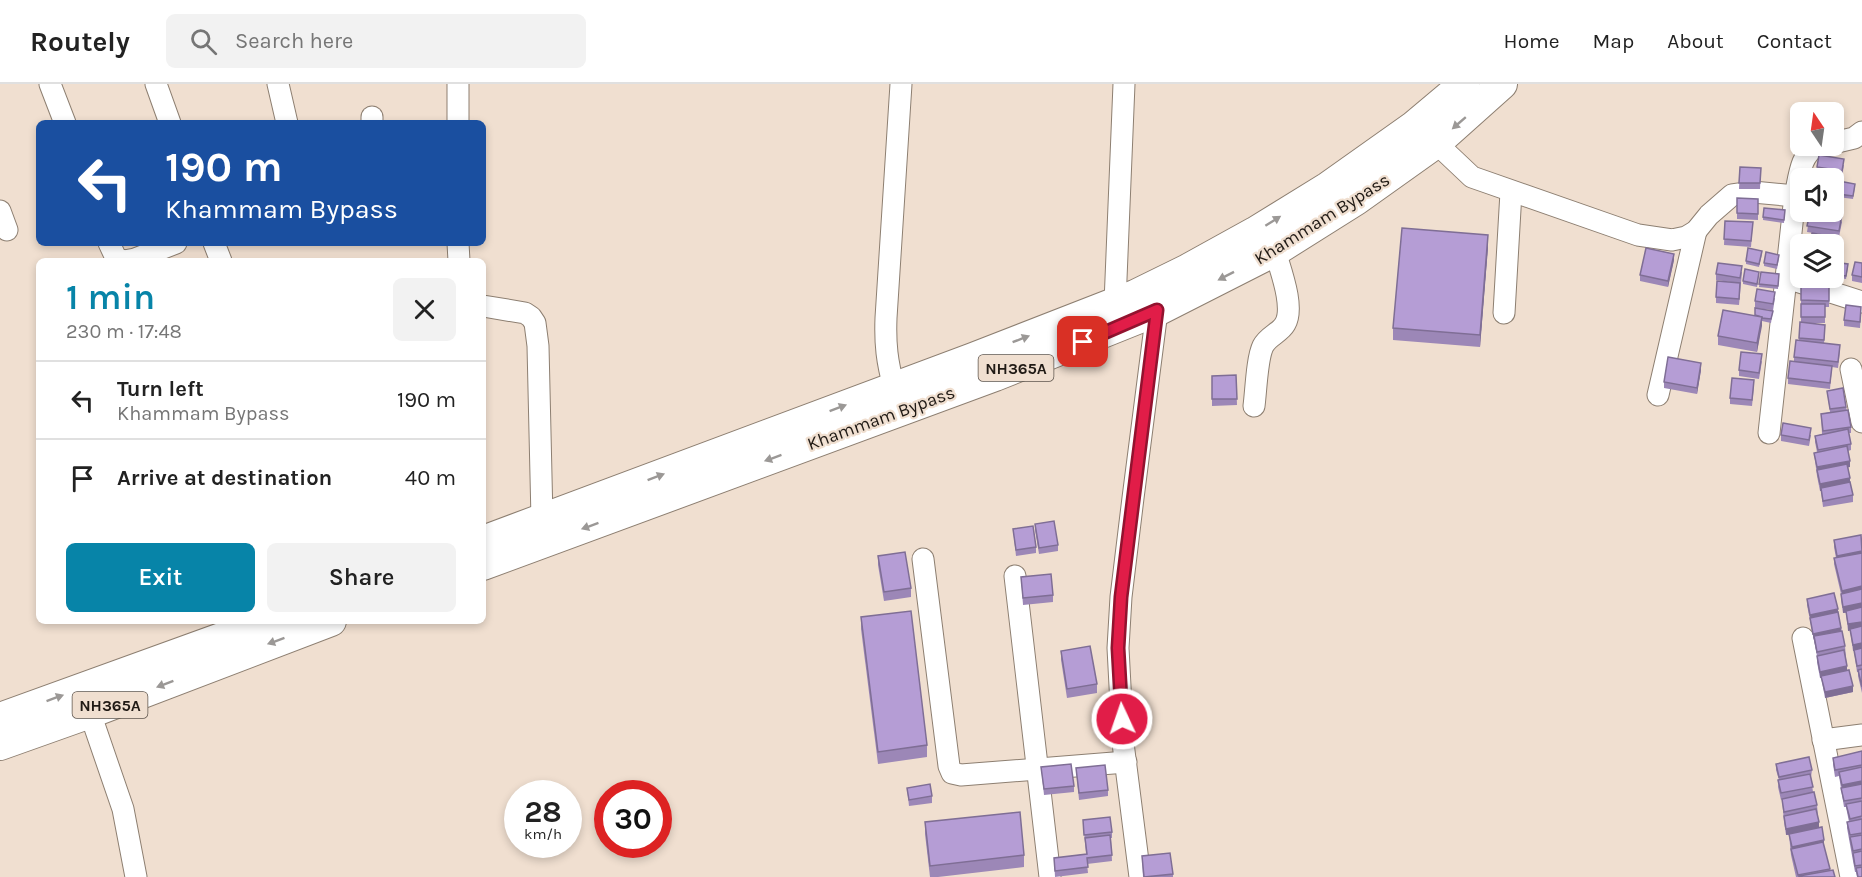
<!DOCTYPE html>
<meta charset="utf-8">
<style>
body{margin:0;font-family:Karla,sans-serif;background:#f2f2f2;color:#222;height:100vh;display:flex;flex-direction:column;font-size:22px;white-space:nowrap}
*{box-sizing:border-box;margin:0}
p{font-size:20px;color:#767676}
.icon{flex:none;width:33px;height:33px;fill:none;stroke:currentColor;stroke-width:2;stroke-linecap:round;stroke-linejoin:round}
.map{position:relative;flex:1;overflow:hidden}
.drawer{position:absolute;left:36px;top:174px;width:450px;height:366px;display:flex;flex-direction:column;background:#fff;border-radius:9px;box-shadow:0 3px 9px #0003}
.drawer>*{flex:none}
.top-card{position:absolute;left:36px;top:36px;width:450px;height:126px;border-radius:9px;box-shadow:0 3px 9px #0003;background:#1a4fa0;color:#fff;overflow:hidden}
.needle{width:39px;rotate:347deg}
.buttons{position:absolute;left:1790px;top:18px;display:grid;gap:12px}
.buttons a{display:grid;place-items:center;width:54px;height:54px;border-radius:9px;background:#fff;box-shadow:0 3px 9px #0003;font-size:30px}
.speed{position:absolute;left:504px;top:696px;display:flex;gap:12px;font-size:30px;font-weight:700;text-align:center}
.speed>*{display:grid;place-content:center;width:78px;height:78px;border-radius:50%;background:#fff;box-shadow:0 3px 9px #0003;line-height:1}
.speed small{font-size:15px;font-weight:400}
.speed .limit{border:9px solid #d22;background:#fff;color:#111}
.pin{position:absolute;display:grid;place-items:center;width:51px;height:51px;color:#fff;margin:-26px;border-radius:12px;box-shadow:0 3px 9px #0006}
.me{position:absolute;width:66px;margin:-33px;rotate:357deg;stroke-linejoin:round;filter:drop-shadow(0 0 4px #0008)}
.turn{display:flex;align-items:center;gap:21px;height:126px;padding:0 30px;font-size:27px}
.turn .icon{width:78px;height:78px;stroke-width:2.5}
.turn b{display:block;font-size:42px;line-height:51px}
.round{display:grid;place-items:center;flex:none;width:63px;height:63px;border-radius:9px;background:#f2f2f2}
.summary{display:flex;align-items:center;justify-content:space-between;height:102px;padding:0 30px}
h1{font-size:36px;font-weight:600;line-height:45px;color:#0784a8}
.cta{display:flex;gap:12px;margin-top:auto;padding:12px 30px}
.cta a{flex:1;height:69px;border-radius:9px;background:#0784a8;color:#fff;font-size:24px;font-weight:600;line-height:69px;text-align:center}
.cta a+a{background:#f2f2f2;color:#222}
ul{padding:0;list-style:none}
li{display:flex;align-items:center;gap:18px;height:78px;padding:0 30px;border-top:2px solid #e0e0e0}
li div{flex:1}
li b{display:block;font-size:22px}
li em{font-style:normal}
header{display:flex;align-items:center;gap:36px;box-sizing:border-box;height:84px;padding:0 30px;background:#fff;border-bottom:2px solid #e0e0e0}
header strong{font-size:28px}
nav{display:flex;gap:33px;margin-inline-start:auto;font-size:21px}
.search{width:420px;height:54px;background:#f2f2f2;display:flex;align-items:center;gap:15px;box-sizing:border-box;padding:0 21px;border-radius:9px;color:#767676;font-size:22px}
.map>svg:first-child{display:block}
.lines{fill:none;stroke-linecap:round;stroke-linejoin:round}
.minor-casing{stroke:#8d7f71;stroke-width:23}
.highway-casing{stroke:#8d7f71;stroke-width:32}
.minor{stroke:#fff;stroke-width:21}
.highway{stroke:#fff;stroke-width:30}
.wall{fill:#9c87b7}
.shaded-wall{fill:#7f6e95}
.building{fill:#b59dd5;stroke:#7f6e95;stroke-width:1.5}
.oneway{fill:#9b9896}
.route-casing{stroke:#92132f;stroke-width:15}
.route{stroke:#e11d48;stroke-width:10}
.labels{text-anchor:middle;stroke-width:4.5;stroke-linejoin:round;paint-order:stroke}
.shield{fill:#f0dfd0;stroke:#5e554d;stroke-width:1.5}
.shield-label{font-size:16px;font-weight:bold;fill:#201a15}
.street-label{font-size:18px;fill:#201a15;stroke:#f0dfd0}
</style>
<header>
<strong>Routely</strong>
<div class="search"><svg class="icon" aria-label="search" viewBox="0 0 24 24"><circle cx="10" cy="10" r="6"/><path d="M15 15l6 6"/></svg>Search here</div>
<nav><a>Home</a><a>Map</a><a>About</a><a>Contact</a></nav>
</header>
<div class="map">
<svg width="1862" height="793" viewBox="0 0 1862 793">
<rect width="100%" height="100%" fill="#f0dfd0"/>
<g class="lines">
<g class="minor-casing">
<g id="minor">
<path d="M50 0 65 39"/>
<path d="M156 0 170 39"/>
<path d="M278 0 287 39"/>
<path d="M372 39V33"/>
<path d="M458 39V0"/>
<path d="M1436 59 1472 93 1638 151 1672 156 1686 153 1696 147 1709 131 1732 111 1753 108 1795 112"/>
<path d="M1833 59 1854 54 1862 48"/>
<path d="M0 127 7 146"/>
<path d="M109 159 116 174 124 177"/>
<path d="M214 159 221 177"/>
<path d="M458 159 459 177"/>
<path d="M124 177 135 175 176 159"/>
<path d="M1787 194 1862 218"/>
<path d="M1115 219 1124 0"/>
<path d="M483 222 525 229 531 233 535 239 538 262 542 435"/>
<path d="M1504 229 1511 108"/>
<path d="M1851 285 1862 338"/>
<path d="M894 303C887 278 885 260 886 234L901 0"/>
<path d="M1658 311 1696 147"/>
<path d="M1254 322C1256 307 1257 274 1263 262 1268 252 1280 249 1285 240 1295 223 1280 185 1275 167"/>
<path d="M1769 349 1795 112C1799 95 1800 70 1817 62"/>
<path d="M923 475 949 682 952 689 961 691 1126 678"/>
<path d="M1015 492 1050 793"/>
<path d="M1803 554 1851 793"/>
<path d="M90 629 123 725 136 793"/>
<path d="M1823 656 1862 651"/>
<path d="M1140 793 1123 659 1118 564 1121 513 1133 414 1157 227"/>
</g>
</g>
<g class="highway-casing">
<g id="highway">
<path d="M483 457 973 274 1135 211 1188 185 1255 148 1328 103 1414 42 1464 0"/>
<path d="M483 481 995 292 1157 227 1275 167 1356 116 1436 59 1502 0"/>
<path d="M0 634 268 537"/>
<path d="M0 661 90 629 331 537"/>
</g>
</g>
<use href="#minor" class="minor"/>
<use href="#highway" class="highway"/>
</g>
<g class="wall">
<path d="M1844 81 1842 93 1817 89V83Z"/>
<path d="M1740 83 1761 84 1760 105H1739Z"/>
<path d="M1855 103 1853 115 1838 113 1835 130 1842 138 1839 153 1807 148 1810 128H1833V108L1838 109Z"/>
<path d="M1737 114 1758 115V136L1737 135Z"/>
<path d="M1785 126 1784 139 1763 136V133Z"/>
<path d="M1725 137 1753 138 1751 163 1724 161Z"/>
<path d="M1488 163 1480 263 1393 256V244Z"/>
<path d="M1762 170 1759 183 1746 180V177Z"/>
<path d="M1779 174 1777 185 1764 182V179Z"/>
<path d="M1674 176 1668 203 1640 197V191Z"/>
<path d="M1833 178 1848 183 1846 195 1833 193Z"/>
<path d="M1862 179V199L1852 197V191Z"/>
<path d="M1742 188 1739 221 1716 219V213L1731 198 1716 196V190Z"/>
<path d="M1761 188 1779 190 1778 205 1759 203Z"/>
<path d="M1759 191 1757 203 1743 200V197Z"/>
<path d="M1801 202H1829V223H1825V239H1810L1825 247 1824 259 1840 267 1838 284 1832 283 1830 305 1788 300V294L1794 278V273L1799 256 1801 238Z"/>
<path d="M1775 214 1771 239 1762 237 1757 268 1718 261V252L1755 231 1771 226 1755 224V217Z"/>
<path d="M1861 229 1860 244 1844 242V236Z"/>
<path d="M1762 277 1759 295 1739 292V286Z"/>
<path d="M1701 286 1697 310 1664 304V298Z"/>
<path d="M1236 291 1237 321 1212 322V292Z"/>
<path d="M1754 302 1752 322 1730 320V314Z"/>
<path d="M1827 307 1846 323 1851 343V349H1848L1851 360V366L1848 367 1850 383H1848L1850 398 1853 411V418L1823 423 1821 407H1820L1817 392 1814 369 1817 368 1815 358V352L1822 350 1821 330 1830 328Z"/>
<path d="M1781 351H1811L1809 362 1781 357Z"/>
<path d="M1035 440 1058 461V467L1039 470 1035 446Z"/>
<path d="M1013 445 1036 463V469L1016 472Z"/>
<path d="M1862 455V609L1858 592V588H1857L1854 567H1853L1850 546 1848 547 1846 529H1843L1841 516V510L1834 480V474H1836L1834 463V456Z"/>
<path d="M878 472 911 504V513L884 517 878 481Z"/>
<path d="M1021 493 1053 511V518L1023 521Z"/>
<path d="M1807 515 1838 528 1845 562 1847 586 1853 608 1825 614 1821 593 1820 594 1817 578V572L1807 521Z"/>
<path d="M861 533 927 661V673L878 680 861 545Z"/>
<path d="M1061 567 1097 600V609L1067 614 1061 576Z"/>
<path d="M1862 667V793H1857L1856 788H1855L1847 744V738H1849L1846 723H1844L1839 692 1835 693 1833 680V674Z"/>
<path d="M1776 680 1812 686 1811 693 1813 708 1817 721 1819 744 1830 786 1835 793H1796L1791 771 1789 751H1786L1784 738 1782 715 1781 716 1778 703 1779 696 1776 686Z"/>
<path d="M1041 683 1074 702V708L1044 711Z"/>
<path d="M1076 684 1108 706V712L1079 716Z"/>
<path d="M907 704 932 712V719L909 722Z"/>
<path d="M1083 736 1112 748V754H1111L1112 777 1087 780 1088 789 1055 793 1054 774 1086 770Z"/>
<path d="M925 738 1024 771V783L938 793H930L925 750Z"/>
<path d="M1142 772 1173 790V793H1143Z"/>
</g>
<g class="shaded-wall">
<path d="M1488 151V163L1480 263V251Z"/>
<path d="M1674 170V176L1668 203V197Z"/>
<path d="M1762 233V242L1757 268V259Z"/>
<path d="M1701 279V286L1697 310V304Z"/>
<path d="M1850 377V383L1817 390V383Z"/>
<path d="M1850 394V400L1820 407V400Z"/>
<path d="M1862 467V473L1837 478V472Z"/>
<path d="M1862 502V509L1842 513V507Z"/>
<path d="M1862 519V525L1843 529V523Z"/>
<path d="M1838 525V531L1810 534V537V531Z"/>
<path d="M1862 538V544L1848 547V540Z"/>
<path d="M1841 544V550L1814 552 1813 556V550Z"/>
<path d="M1862 559V565L1853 567V561Z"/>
<path d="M1847 582V588L1820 594V588Z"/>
<path d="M1853 602V608L1825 614V608Z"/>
<path d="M1862 697V703L1842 707V701Z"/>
<path d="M1819 738V744L1786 751V745Z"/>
<path d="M1824 756V762L1792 769V763Z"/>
</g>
<g class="building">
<path d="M1816 21H1834V35L1833 28H1816Z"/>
<path d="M1819 71 1844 75 1842 87 1817 83Z"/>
<path d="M1740 83 1761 84 1760 99H1739Z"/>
<path d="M1839 97 1855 100 1853 112 1838 110Z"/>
<path d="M1833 108 1838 109 1835 125H1833Z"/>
<path d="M1737 114 1758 115V130L1737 129Z"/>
<path d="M1764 124 1785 126 1784 136 1763 133Z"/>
<path d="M1810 128H1817L1842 131 1839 147 1807 142Z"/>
<path d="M1725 137 1753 138 1751 157 1724 155Z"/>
<path d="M1402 144 1488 151 1480 251 1393 244Z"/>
<path d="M1812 149 1834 153 1832 160H1810Z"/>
<path d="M1646 164 1674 170 1668 197 1640 191Z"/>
<path d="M1748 164 1762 167 1759 180 1746 177Z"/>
<path d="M1766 168 1779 171 1777 181 1764 179Z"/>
<path d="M1833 178 1848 180 1846 192 1833 190Z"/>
<path d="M1855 178 1862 179V193L1852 191Z"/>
<path d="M1718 179 1742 182 1740 194 1716 190Z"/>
<path d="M1745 185 1759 188 1757 200 1743 197Z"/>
<path d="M1761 188 1779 190 1778 202 1759 200Z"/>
<path d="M1717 197 1740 199 1739 215 1716 213Z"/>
<path d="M1801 202H1829V217L1801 216Z"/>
<path d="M1757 205 1775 208 1773 220 1755 217Z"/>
<rect x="1801" y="220" width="24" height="13"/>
<path d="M1846 221 1861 223 1860 238 1844 236Z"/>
<path d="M1755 224 1773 227 1771 235 1762 234V233L1755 231Z"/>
<path d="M1723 226 1762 233 1757 259 1718 252Z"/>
<path d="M1800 238 1825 241 1824 256 1799 254Z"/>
<path d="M1796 256 1840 261 1838 278 1794 273Z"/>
<path d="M1741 268 1762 270 1759 289 1739 286Z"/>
<path d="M1668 273 1701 279 1697 304 1664 298Z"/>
<path d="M1790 277 1832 282 1830 299 1788 294Z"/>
<path d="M1236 291 1237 315H1212V292Z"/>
<path d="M1732 294 1754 296 1752 316 1730 314Z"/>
<path d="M1843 304 1846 323 1830 325 1827 307Z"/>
<path d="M1848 326 1851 343 1823 347 1821 330Z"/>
<path d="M1783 339 1811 344 1809 356 1781 351Z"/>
<path d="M1848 345 1851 360 1818 366 1815 352Z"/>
<path d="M1847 362 1850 377 1817 383 1814 369Z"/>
<path d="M1847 380 1850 394 1820 400 1817 386Z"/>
<path d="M1850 398 1853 411 1823 417 1821 404Z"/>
<path d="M1054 437 1058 461 1039 464 1035 440Z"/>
<path d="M1033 442 1036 463 1016 466 1013 445Z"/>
<path d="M1861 451 1862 467 1837 472 1834 456Z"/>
<path d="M905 468 911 504 884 508 878 472Z"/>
<path d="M1862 469V502L1842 507 1834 474Z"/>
<path d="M1051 490 1053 511 1023 514 1021 493Z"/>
<path d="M1862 505V519L1843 523 1841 510Z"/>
<path d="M1834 509 1838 525 1810 531 1807 515Z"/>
<path d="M1862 523V538L1848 540 1846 527Z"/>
<path d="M911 527 927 661 878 668 861 533Z"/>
<path d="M1838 528 1841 544 1813 550 1810 534Z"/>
<path d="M1862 542V559L1853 561 1850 545Z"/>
<path d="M1842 547 1845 562 1817 568 1814 552Z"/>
<path d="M1090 562 1097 600 1067 605 1061 567Z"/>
<path d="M1862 564V581L1857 582 1854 566Z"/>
<path d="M1844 566 1847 582 1820 588 1817 572Z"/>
<path d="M1862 585V603L1858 586Z"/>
<path d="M1849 586 1853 602 1825 608 1821 592Z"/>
<path d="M1862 667V681L1835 686 1833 674Z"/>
<path d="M1809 673 1812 686 1779 693 1776 680Z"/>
<path d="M1071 680 1074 702 1044 705 1041 683Z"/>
<path d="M1105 681 1108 706 1079 709 1076 684Z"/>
<path d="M1862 683V697L1842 701 1839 688Z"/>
<path d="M1810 690 1813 703 1781 709 1778 696Z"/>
<path d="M930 700 932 712 909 716 907 704Z"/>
<path d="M1862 700V714L1844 717 1841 704Z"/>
<path d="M1814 708 1817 721 1784 728 1782 715Z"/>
<path d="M1862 717V732L1850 735 1846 720Z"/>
<path d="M1816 725 1819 738 1786 745 1784 732Z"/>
<path d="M1020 728 1024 771 930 782 925 738Z"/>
<path d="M1110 733 1112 748 1084 751 1083 736Z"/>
<path d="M1862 735V749L1850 751 1847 738Z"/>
<path d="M1822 743 1824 756 1792 763 1789 750Z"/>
<path d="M1110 751 1112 771 1087 774 1088 783 1055 787 1054 774 1087 770 1085 754Z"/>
<path d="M1862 751V765L1853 767 1850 753Z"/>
<path d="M1823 758 1830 785 1798 791 1791 765Z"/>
<path d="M1862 767V781L1855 782 1853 769Z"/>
<path d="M1170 769 1173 790 1144 793 1142 772Z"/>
<path d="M1862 783V793H1858L1856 784Z"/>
<path d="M1833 786 1835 793H1799V792Z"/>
</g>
<defs><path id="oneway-solid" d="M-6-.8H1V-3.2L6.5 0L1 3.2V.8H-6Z" transform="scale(1.5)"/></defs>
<g class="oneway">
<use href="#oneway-solid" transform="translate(1459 39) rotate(139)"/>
<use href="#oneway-solid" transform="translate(1273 137) rotate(-32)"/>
<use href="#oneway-solid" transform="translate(1226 192) rotate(153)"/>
<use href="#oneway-solid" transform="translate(1021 255) rotate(-21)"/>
<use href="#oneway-solid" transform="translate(838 324) rotate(-21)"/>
<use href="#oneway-solid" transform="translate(773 374) rotate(160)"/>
<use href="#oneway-solid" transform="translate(656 393) rotate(-21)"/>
<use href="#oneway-solid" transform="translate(590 442) rotate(160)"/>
<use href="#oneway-solid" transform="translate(276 557) rotate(160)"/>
<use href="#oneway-solid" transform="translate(165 600) rotate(159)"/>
<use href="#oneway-solid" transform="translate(55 614) rotate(-20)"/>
</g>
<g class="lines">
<g class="route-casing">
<path id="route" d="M1083 258 1157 226 1121 513 1118 564 1122 635"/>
</g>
<use href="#route" class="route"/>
</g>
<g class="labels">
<g class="shield">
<rect x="978.5" y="271" width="75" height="26" rx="4.5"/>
<rect x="72.5" y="608" width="75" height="26" rx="4.5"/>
</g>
<g class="shield-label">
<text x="1016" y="290">NH365A</text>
<text x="110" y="627">NH365A</text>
</g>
<g class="street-label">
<text transform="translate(1322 135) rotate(-32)" y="6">Khammam Bypass</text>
<text transform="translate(881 334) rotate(-20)" y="6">Khammam Bypass</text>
</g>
</g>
</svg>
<div class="buttons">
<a><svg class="needle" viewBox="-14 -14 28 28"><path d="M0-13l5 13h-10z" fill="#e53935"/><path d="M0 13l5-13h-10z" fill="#767676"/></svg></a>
<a><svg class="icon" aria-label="sound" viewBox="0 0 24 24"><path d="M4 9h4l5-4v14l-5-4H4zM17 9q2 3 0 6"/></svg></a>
<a><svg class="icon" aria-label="layers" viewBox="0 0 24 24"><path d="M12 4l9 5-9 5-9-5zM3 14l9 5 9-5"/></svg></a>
</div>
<div class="speed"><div>28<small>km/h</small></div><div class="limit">30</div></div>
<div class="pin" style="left:1083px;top:258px;background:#d93025"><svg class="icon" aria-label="arrive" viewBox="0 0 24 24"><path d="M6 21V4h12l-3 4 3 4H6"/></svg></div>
<svg class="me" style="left:1122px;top:635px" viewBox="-20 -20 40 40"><circle r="17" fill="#e11d48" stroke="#fff" stroke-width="3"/><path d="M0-11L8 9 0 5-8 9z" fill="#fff"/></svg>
<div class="top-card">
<div class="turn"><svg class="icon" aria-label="left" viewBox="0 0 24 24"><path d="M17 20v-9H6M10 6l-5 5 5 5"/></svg><div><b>190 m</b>Khammam Bypass</div></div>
</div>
<section class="drawer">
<div class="summary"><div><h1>1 min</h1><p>230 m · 17:48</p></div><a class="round"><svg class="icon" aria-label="close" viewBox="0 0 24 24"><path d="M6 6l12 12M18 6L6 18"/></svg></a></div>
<ul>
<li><svg class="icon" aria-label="left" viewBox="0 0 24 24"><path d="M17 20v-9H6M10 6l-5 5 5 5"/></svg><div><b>Turn left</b><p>Khammam Bypass</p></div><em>190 m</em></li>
<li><svg class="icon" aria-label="arrive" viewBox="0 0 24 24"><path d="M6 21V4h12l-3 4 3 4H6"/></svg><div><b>Arrive at destination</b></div><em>40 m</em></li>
</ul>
<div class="cta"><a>Exit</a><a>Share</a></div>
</section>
</div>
